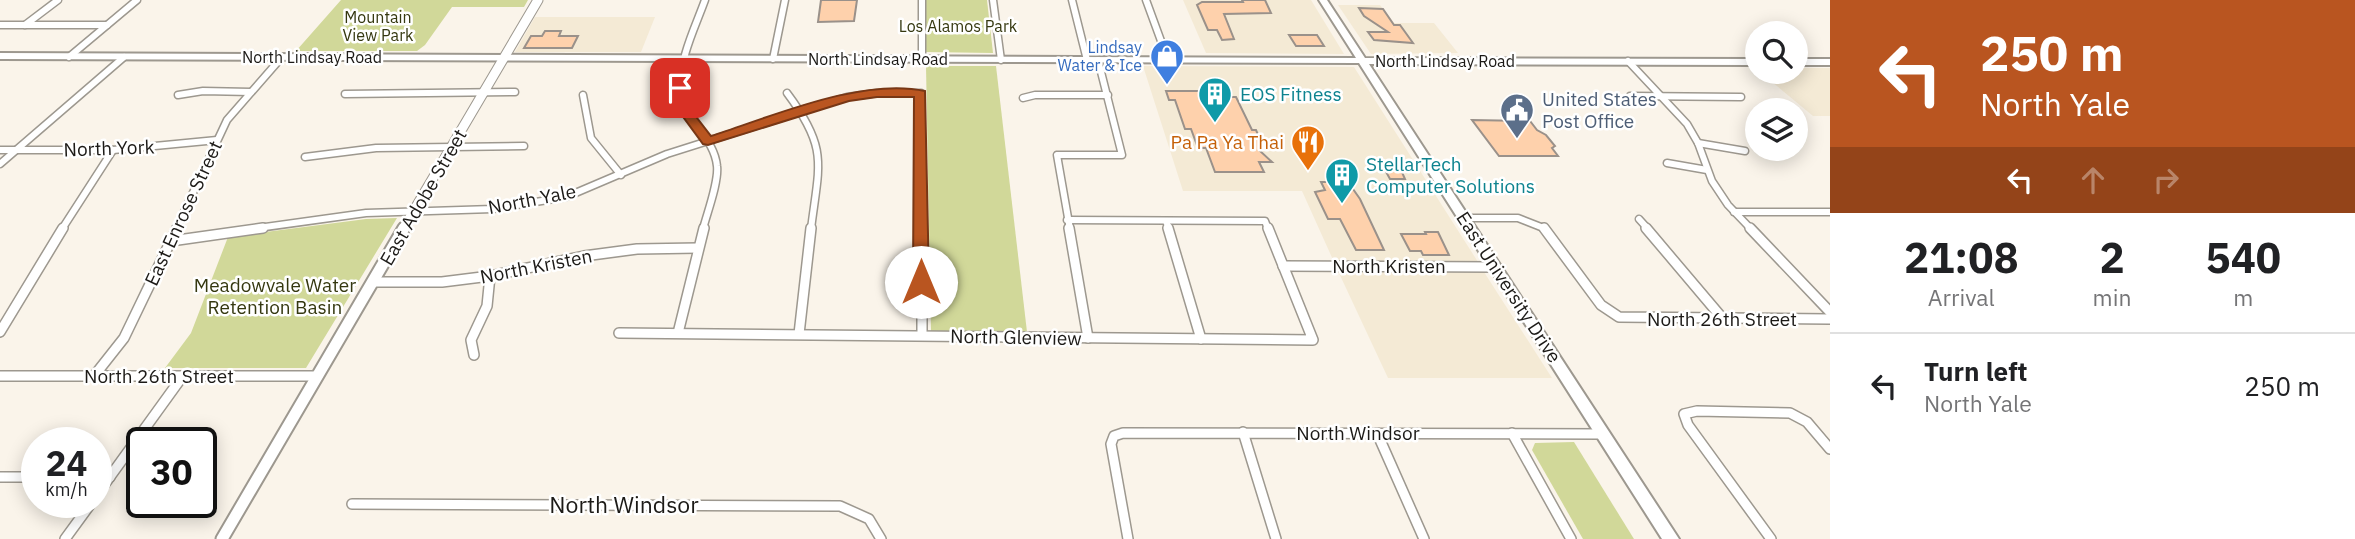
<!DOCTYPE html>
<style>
body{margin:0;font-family:"IBM Plex Sans",sans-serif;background:#f2f2f2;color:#202124;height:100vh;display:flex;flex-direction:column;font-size:26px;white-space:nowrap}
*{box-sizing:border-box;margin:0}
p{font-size:23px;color:#757577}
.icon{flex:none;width:38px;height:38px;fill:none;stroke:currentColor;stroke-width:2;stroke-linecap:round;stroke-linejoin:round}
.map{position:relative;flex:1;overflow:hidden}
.drawer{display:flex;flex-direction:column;background:#fff;width:525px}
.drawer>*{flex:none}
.top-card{background:#b95520;color:#fff;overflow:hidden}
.buttons{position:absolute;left:1745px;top:21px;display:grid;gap:14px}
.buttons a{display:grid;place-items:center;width:63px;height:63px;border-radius:50%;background:#fff;box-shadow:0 4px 18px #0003;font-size:35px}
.speed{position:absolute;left:21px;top:427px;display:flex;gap:14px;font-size:35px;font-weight:700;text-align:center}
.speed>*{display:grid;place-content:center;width:91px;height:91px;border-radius:50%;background:#fff;box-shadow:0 4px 18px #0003;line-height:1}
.speed small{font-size:18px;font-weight:400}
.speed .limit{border:4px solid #111;border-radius:10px;background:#fff;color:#111}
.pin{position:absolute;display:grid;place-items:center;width:60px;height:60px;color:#fff;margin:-30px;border-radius:14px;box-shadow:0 4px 10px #0006}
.me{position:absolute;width:77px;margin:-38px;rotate:0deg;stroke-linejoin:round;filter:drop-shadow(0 0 5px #0008)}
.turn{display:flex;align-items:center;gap:24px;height:147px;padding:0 35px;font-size:32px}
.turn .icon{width:91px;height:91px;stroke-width:2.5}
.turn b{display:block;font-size:49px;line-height:60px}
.lanes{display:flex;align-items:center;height:66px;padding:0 35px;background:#0003;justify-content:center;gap:35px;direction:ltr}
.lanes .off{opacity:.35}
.eta{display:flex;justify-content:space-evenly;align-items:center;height:119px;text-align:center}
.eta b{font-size:42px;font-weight:700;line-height:49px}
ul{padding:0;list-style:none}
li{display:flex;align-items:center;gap:21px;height:105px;padding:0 35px;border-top:2px solid #e0e0e0}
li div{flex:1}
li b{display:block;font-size:26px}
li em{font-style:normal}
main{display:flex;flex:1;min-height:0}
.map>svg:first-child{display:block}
.commercial{fill:#f4ead5}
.green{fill:#d1d899}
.building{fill:#fed1ac;stroke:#9a918a;stroke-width:2}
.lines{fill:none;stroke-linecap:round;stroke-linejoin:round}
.minor-far1-casing{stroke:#9d988f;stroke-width:9}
.minor-casing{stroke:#9d988f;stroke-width:12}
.tertiary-far1-casing{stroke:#9d988f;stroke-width:11}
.tertiary-casing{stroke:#9d988f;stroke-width:15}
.secondary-casing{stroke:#9d988f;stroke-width:4}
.minor-far1{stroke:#fff;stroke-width:6}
.minor{stroke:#fff;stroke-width:9}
.tertiary-far1{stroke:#fff;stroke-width:9}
.tertiary{stroke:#fff;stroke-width:11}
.secondary{fill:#fff;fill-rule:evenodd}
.route{fill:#b95520;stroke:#783715;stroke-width:2}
.labels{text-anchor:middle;stroke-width:5;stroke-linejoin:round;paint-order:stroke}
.far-park-label{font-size:16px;fill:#353810;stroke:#fff}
.far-shop-label{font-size:16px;fill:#366cbe;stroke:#fff;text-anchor:end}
.far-street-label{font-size:16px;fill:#1c1a17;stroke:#fff}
.culture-label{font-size:19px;fill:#0d838f;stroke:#fff;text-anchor:start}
.service-label{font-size:19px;fill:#4e5e75;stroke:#fff;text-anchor:start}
.food-label{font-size:19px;fill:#c56008;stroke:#fff;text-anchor:end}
.street-label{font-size:19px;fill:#1c1a17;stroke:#fff}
.park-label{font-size:19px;fill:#353810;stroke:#fff}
.near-street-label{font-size:23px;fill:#1c1a17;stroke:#fff}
</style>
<main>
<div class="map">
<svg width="1830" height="539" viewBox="0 0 1830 539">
<rect width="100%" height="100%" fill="#faf4ea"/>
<g class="commercial">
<path d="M1183 0H1311L1344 54 1206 53Z"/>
<path d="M1338 5H1380L1394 23H1434L1458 53 1371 54Z"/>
<path d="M535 17H655L641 52H515Z"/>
<path d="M1143 66 1354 67 1478 262H1334L1302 191H1183Z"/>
<path d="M1796 68H1830V116H1813L1760 72H1796Z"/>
<path d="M1338 271 1484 272 1552 378H1388Z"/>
</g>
<g class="green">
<path d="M341 0H528L524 7H452L425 45 417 51H296Z"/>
<path d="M925 0H987L993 53 926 52Z"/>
<path d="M926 66H996L1027 332H931Z"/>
<path d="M397 218 306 368H165L191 333 228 237 366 219Z"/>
<path d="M1574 442 1634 539H1583L1532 450 1535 443Z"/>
</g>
<g class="building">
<path d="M821 0H857L854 21 818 22Z"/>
<path d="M1242 0H1265L1271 13 1224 14 1234 39 1222 40 1217 30H1208L1197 5 1202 2H1243Z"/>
<path d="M1359 8 1383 9 1394 25H1400L1413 43 1374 40 1368 32H1388L1364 16Z"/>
<path d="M545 31H561L559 36H578L572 48H524L531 36H542Z"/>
<path d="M1289 35H1317L1324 46H1296Z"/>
<path d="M1166 91H1228L1231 97H1236L1252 130H1256L1263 146 1259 150 1272 162H1259L1264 172H1215L1206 148H1198L1191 129H1185L1175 100H1169Z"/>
<path d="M1472 120 1530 121 1537 130 1546 135 1555 146 1552 148 1558 156H1499Z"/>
<path d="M1380 161H1397L1405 179H1390Z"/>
<path d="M1321 182H1348L1360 199 1384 250H1356L1340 219H1328L1315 192 1325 190Z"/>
<path d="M1425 232H1438L1449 255H1423L1421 251H1410L1401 234H1426Z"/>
</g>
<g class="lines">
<g class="minor-far1-casing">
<g id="minor-far1">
<path d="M922 0V59"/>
<path d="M993 0 1001 60"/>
<path d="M1072 0 1087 60"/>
<path d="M1146 0 1168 60"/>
<path d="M0 25H107"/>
<path d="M25 25 58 0"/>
<path d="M69 57 137 0"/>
<path d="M773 59 785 0"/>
<path d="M1628 61 1687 124 1698 143 1712 181 1728 205 1751 229"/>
<path d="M787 93C829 149 819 164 811 229"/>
<path d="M345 94 515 92"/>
<path d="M178 95 203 91 251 92"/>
<path d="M583 95 591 138 621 175"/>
<path d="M1630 96 1741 97"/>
<path d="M1023 98 1035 95H1108"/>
<path d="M1698 143 1745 151"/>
<path d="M0 150H113L217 140"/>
<path d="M305 157 376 148 524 146"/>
<path d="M1667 163 1707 170"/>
<path d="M0 164 124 57"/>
<path d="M1734 212H1830"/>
<path d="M1464 218H1518L1546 229"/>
<path d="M1639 219 1648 229"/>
<path d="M1067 220 1265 221 1268 229"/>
<path d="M1166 221 1169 229"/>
<path d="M62 229 113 150"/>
<path d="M176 229 227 120 282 57"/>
<path d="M251 229 366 213 493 209 566 197 667 154 847 97 877 93H921L922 229"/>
<path d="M703 229C707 213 719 182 717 166 714 136 683 120 681 89 679 58 695 28 705 0"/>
<path d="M1070 229 1057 155H1122L1098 60"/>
</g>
</g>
<g class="minor-casing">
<g id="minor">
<path d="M922 228V335"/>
<path d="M1069 228 1088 338"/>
<path d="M1168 228 1201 339"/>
<path d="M1544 228 1601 305 1619 317 1830 319"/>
<path d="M1646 228 1723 319"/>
<path d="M1750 228 1830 312"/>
<path d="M171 241 263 228"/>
<path d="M1283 266 1496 267"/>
<path d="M373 282H442L490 276 584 256 637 249 698 248"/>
<path d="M0 332 63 228"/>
<path d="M619 333 1313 340 1268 228"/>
<path d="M678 333 704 228"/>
<path d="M799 334 811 228"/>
<path d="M474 355 471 340 487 306 490 276"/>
<path d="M0 376H318"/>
<path d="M94 376 124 338 177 228"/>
<path d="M1243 432 1276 539"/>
<path d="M1377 433 1424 539"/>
<path d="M1512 433 1571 539"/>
<path d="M0 477H37"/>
<path d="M96 477H110"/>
<path d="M96 496 182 377"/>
<path d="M352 504 840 506 869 519 881 539"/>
<path d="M65 539 92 502"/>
<path d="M1128 539 1111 444 1114 436 1123 433 1603 434"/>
<path d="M1771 539 1688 425 1684 414 1697 411 1790 413 1807 422 1830 449"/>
</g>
</g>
<g class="tertiary-far1-casing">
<path id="tertiary-far1" d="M403 229 538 0"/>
</g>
<g class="tertiary-casing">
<path id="tertiary" d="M222 539 404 228"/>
</g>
<g class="secondary-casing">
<g id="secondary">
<path d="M1319 0H1327L1365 58 1757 59V65L1369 64 1679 539H1662L1359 63 0 59V53L1356 58Z"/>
<rect x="1796" y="59" width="34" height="6"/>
</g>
</g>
<use href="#minor-far1" class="minor-far1"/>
<use href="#minor" class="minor"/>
<use href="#tertiary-far1" class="tertiary-far1"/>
<use href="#tertiary" class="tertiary"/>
<use href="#secondary" class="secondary"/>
</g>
<path class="route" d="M680 84 686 88 694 114 711 136C771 117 862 77 925 91L929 282 927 286 921 288 913 282 914 97H877L849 101 708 145 703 144 681 114 673 88Z"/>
<defs>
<g id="shop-pin" transform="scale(1.75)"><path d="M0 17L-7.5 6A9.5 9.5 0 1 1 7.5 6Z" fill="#3f7fe0" stroke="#fff"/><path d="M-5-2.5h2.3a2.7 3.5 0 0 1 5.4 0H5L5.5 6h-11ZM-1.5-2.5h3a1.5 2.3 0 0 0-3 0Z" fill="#fff"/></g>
<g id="building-pin" transform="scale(1.75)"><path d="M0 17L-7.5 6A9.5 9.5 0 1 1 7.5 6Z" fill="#0f9aa8" stroke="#fff"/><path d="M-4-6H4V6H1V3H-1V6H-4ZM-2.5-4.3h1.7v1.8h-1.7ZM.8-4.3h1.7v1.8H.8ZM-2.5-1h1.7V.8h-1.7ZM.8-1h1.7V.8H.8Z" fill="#fff"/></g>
<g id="civic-pin" transform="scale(1.75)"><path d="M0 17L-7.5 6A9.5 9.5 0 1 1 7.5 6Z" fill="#5c6f8a" stroke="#fff"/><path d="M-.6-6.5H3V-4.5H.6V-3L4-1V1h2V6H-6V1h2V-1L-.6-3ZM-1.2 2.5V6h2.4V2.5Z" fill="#fff"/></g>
<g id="restaurant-pin" transform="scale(1.75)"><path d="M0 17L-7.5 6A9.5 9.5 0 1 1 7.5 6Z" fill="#e8710a" stroke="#fff"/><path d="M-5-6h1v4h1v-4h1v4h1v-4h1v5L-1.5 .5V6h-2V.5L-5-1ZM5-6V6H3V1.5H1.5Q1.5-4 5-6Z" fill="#fff"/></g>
</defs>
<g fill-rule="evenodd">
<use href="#shop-pin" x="1167" y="56"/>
<use href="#building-pin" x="1215" y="94"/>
<use href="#civic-pin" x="1517" y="110"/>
<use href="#restaurant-pin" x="1308" y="142"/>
<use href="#building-pin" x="1342" y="175"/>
</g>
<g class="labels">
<g class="far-park-label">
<text x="378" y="23">Mountain<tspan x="378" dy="18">View Park</tspan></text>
<text x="958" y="32">Los Alamos Park</text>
</g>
<g class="far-shop-label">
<text x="1142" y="53">Lindsay<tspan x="1142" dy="18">Water &amp; Ice</tspan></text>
</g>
<g class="far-street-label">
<text x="312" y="63">North Lindsay Road</text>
<text x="878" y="65">North Lindsay Road</text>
<text x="1445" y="67">North Lindsay Road</text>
</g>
<g class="culture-label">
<text x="1240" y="101">EOS Fitness</text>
<text x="1366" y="171">StellarTech<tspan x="1366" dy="22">Computer Solutions</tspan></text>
</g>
<g class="service-label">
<text x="1542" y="106">United States<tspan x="1542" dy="22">Post Office</tspan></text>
</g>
<g class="food-label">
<text x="1284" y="149">Pa Pa Ya Thai</text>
</g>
<g class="street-label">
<text transform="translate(109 148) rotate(-2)" y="7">North York</text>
<text transform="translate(423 197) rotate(-60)" y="7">East Adobe Street</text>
<text transform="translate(532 199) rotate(-11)" y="7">North Yale</text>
<text transform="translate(183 213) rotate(-65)" y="7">East Enrose Street</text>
<text transform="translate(536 266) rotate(-11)" y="7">North Kristen</text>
<text x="1389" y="273">North Kristen</text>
<text transform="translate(1509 287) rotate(57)" y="7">East University Drive</text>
<text x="1722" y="326">North 26th Street</text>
<text transform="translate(1016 337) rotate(1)" y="7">North Glenview</text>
<text x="159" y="383">North 26th Street</text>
<text x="1358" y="440">North Windsor</text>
</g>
<g class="park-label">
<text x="275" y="292">Meadowvale Water<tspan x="275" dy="22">Retention Basin</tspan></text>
</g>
<g class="near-street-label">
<text x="624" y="513">North Windsor</text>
</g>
</g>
</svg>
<div class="buttons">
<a><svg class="icon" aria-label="search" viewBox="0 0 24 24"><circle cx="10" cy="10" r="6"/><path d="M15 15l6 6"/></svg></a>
<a><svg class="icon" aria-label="layers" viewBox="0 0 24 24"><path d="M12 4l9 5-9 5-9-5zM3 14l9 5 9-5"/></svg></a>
</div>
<div class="speed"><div>24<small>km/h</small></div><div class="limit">30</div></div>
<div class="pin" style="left:680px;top:88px;background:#d93025"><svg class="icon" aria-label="arrive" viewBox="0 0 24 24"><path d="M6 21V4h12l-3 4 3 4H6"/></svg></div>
<svg class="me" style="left:921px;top:282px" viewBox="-20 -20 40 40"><circle r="19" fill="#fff"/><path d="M0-13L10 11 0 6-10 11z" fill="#b95520"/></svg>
</div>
<section class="drawer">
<div class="top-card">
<div class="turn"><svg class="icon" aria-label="left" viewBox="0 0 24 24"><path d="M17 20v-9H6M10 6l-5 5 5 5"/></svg><div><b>250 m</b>North Yale</div></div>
<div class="lanes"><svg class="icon" aria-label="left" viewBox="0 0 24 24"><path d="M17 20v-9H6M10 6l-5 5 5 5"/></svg><svg class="icon off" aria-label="ahead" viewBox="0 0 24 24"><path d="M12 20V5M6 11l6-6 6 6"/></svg><svg class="icon off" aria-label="right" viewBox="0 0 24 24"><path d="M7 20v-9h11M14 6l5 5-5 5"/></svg></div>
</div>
<div class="eta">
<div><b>21:08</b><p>Arrival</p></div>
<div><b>2</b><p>min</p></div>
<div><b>540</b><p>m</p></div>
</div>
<ul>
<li><svg class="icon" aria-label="left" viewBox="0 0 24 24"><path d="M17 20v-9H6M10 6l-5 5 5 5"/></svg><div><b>Turn left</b><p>North Yale</p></div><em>250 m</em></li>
</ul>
</section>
</main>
